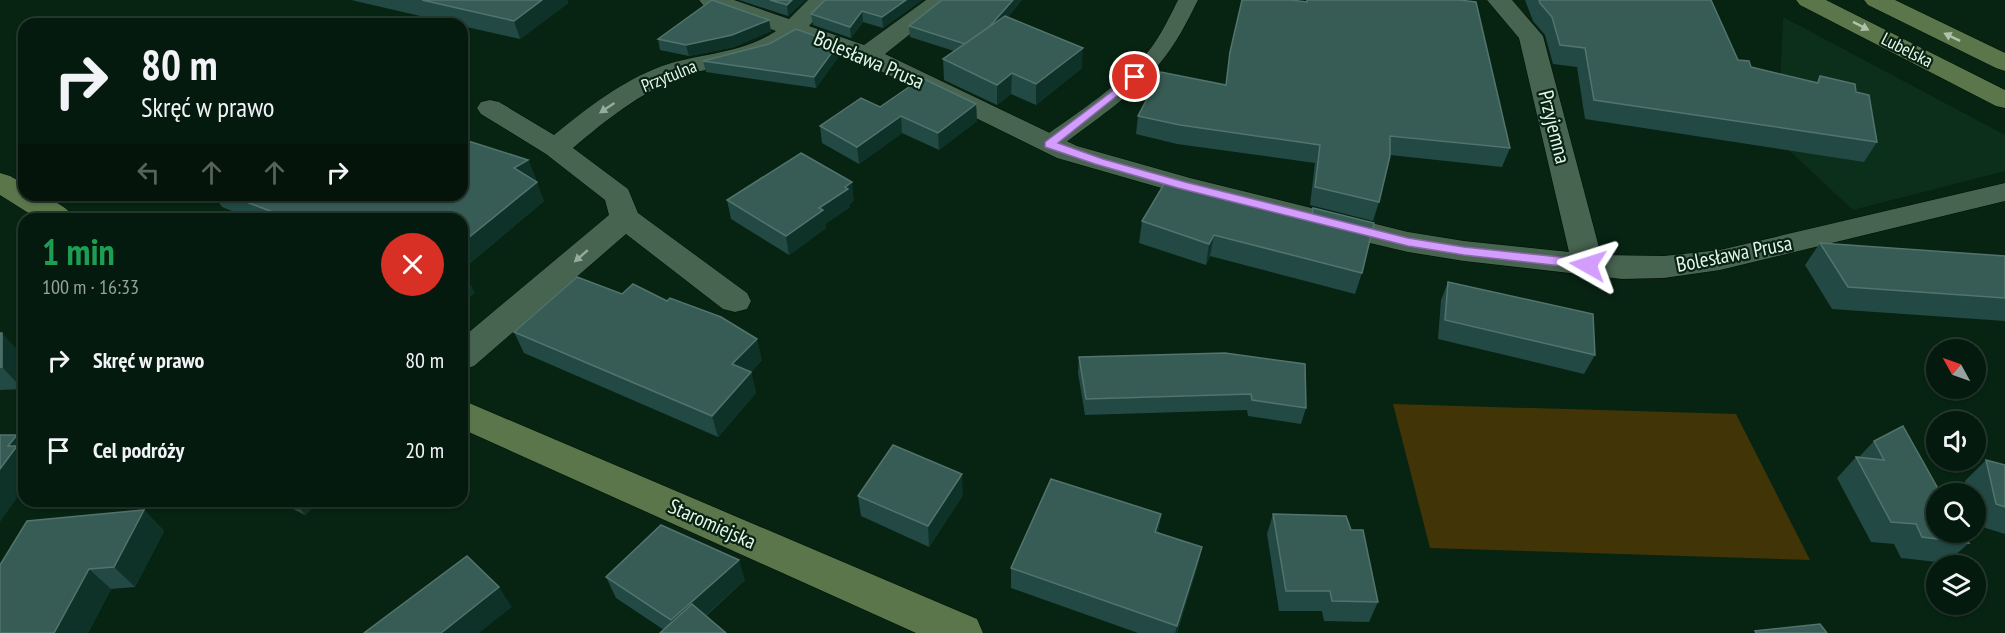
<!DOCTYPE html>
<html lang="pl">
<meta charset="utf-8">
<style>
body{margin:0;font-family:"PT Sans Narrow",sans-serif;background:#0e2317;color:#f1f3f6;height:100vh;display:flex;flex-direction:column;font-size:22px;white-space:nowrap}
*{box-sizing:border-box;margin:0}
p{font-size:20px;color:#97a19e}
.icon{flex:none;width:33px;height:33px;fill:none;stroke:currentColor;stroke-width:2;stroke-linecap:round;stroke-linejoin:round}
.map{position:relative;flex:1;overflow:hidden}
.sheet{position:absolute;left:18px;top:213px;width:450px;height:294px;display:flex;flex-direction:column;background:#051a0e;border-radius:18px;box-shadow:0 2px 4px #0004,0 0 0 2px #26382e}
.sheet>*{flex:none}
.top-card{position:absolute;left:18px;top:18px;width:450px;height:183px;border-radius:18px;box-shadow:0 2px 4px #0004,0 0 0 2px #26382e;background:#051a0e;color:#f1f3f6;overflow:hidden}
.needle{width:39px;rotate:310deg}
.controls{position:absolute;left:1926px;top:339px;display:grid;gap:12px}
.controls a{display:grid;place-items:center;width:60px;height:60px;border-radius:50%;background:#051a0e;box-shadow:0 2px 4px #0004,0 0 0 2px #26382e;font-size:30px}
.pin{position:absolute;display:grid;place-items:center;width:51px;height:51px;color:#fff;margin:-26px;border:3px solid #fff;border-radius:50%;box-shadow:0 2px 6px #0007}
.me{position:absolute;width:66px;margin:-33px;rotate:276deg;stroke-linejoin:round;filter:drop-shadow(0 0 4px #0008)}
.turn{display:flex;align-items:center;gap:21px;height:126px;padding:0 24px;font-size:27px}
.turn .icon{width:78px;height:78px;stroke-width:2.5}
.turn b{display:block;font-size:42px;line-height:51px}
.lanes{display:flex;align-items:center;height:57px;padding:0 24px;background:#0003;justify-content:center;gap:30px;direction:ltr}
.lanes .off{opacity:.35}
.round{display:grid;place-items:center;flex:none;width:63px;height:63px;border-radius:32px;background:#0e2317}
.overview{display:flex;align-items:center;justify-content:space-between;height:102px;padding:0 24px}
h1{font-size:36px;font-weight:800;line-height:45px;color:#1e9e55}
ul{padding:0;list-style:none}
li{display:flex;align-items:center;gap:18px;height:90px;padding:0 24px}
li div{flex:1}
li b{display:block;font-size:22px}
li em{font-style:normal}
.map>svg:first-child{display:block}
.built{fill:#0c2f1b}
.green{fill:#413407}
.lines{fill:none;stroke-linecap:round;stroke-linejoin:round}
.lane-casing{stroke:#000c01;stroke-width:1}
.street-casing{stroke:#000c01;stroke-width:1}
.secondary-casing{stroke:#000c01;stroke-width:1}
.lane{fill:#476450;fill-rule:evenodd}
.street{fill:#476450;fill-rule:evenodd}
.secondary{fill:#5a764a;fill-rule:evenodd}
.wall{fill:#224944}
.shaded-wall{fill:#0e3228}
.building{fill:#375c55;stroke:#52746d;stroke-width:1.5}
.oneway{fill:#aec3aa}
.oneway2{fill:#96ad9d}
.route{fill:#d29dfd;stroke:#8866a4;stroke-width:1.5}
.labels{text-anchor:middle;stroke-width:4.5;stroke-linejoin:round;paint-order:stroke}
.far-street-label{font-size:18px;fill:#e6f6ea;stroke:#072312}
.street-label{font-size:21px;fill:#e6f6ea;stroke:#072312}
</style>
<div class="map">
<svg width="2005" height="633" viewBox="0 0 2005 633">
<rect width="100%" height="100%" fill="#072312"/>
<path class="built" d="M1783 17 2005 135V171L1853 210 1778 140Z"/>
<path class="green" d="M1393 404 1736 414 1810 560 1430 548Z"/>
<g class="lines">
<g class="lane-casing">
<path id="lane" d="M1178 0H1198C1187 22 1176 44 1160 63 1131 97 1092 122 1057 149L1049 151 1041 149 1038 144 1041 139C1079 111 1122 85 1151 48 1162 33 1170 16 1178 0Z"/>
</g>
<g class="street-casing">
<path id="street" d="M699 0H734L789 19 808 0H833L809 26 864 45 926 0H953L885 54 1077 146 1190 178 1408 232 1464 241 1569 252 1519 38 1487 0H1512L1543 36 1601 255 1664 256 1720 250 2005 183V201L1720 270 1664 278 1622 279 1464 261 1408 252 1357 240 1172 191 1057 158 858 60 797 38C763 65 719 63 680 77 640 93 606 120 573 148L628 189 638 213 747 293 751 301 747 309 735 312 723 309 626 234 474 366 462 370V338L609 215 605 200 546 154 481 114 477 108 481 102 490 100 499 102 554 135C587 108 622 81 662 66 700 53 742 54 776 31L703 5Z"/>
</g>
<g class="secondary-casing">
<g id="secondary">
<path d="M1796 0H1826L2005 90V108L1996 106 1800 5Z"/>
<path d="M1864 0H1895L2005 53V71L1996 68 1868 5Z"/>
<path d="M0 173 10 176 24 184V195C43 195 64 202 75 219H38L0 195Z"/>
<path d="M462 400 977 619 983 633H916L462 429Z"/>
</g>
</g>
<use href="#lane" class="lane"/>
<use href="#street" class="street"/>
<use href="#secondary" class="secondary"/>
</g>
<g class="wall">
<path d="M351 0H567L568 3 520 39 462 26V24H455Z"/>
<path d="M739 0H805L788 16Z"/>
<path d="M922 0 883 28 863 22 851 38 813 25 811 14Z"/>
<path d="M942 0H1022L1008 17 1082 68 1036 105 1011 94 997 105 944 80 943 59 954 51 910 37 909 26Z"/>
<path d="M1525 0H1711L1738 60 1751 67 1816 83 1820 76 1856 92 1877 142 1864 162 1585 119 1577 67 1553 64 1545 35 1533 21Z"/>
<path d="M769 20 771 31 734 47 689 56 660 50 658 39Z"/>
<path d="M1230 52 1510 148 1502 167 1390 155 1379 202 1373 221 1310 205 1315 163 1177 144 1136 134 1138 116 1226 85Z"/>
<path d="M839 56 816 88 706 72 703 61Z"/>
<path d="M976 104 977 121 939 150 902 133 859 164 822 143 820 126 880 107Z"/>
<path d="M528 160 536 179 534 180 544 201 462 270V219H252L222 207 214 195H462Z"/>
<path d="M727 200H854L850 204V207L825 224 826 228 789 255 731 219Z"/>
<path d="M1313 208 1362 273 1355 294 1210 256 1206 265 1139 243 1142 221 1310 220Z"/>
<path d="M1820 243 2005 256V321L1832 309 1805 265Z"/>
<path d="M1448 282 1595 355 1584 374 1438 339 1441 300Z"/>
<path d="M622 294 762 360 751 372 756 393 718 437 524 353 514 332Z"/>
<path d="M0 333 22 355 23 389 0 390Z"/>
<path d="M1225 353 1306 408 1301 424 1248 416 1247 410 1085 415 1078 373 1079 357Z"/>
<path d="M1874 441 1969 543 1946 563 1901 558 1894 544 1871 542 1837 478 1856 457H1859Z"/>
<path d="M1986 460 2005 465V534L1976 525V494H1967L1965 481Z"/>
<path d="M963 495 929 547 861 516 858 496Z"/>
<path d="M277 501H320L305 515Z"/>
<path d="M144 510 164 531 135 587 111 589 88 633H0Z"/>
<path d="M1161 514 1158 532 1202 547 1197 568 1177 633H1138L1011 588V568Z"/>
<path d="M1273 514 1378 602 1369 622 1324 621 1322 611H1279L1267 534Z"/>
<path d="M606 577 745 580 706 616 664 630 616 598Z"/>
</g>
<g class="shaded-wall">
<path d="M542 0H567L568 3 520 39 514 21Z"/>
<path d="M792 0H805L788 16 787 5Z"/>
<path d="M906 0H922L883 28 882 17Z"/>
<path d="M1013 0H1022L973 58V46Z"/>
<path d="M862 11 863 22 851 38 850 27Z"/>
<path d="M769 20 771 31 734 47 689 56 686 45Z"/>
<path d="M838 44 839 56 816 88 814 77Z"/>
<path d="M1083 48 1082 68 1036 105V84Z"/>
<path d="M1012 73 1011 94 997 105V85Z"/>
<path d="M976 104 977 121 939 150 938 133Z"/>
<path d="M901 116 902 133 859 164 857 147Z"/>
<path d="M528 160 536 179 521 188 514 168Z"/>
<path d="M537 182 544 201 462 270V243Z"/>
<path d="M852 182 854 200 850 204V207L825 224 826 228 789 255 786 236 819 208Z"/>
<path d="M1214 235 1210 256 1206 265 1209 244Z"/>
<path d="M465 274 475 293 462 304V277Z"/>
<path d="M2 333 22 355 23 389 2 367Z"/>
<path d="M757 339 762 360 738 386 732 364Z"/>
<path d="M751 372 756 393 718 437 712 416Z"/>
<path d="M17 435 24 442V488L0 522V469L8 446Z"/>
<path d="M962 474 963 495 929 547 928 526Z"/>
<path d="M294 501H320L305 515Z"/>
<path d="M144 510 164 531 135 587 114 567Z"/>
<path d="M1161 514 1157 535 1155 532Z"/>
<path d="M1202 547 1197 568 1177 633H1175Z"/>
<path d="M739 560 745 580 686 633H677L671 620Z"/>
<path d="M89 569 111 589 88 633H54Z"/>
<path d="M499 587 512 607 479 633H441Z"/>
</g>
<g class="building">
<path d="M422 0H542L514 21Z"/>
<path d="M712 0 769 20 732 35 686 45 658 39Z"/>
<path d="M770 0H792L787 5Z"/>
<path d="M825 0H906L882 17 862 11 850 27 811 14Z"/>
<path d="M942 0H1013L990 26 965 44 909 26Z"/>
<path d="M1242 0H1291L1307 2V0H1459L1476 2 1510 148 1390 136V156L1379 202 1315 187 1320 145 1180 125 1138 116 1161 72 1226 85 1230 52Z"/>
<path d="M1539 0H1711L1738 60 1749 61 1751 67 1818 83 1820 76 1855 84 1856 92 1869 95 1877 142 1594 100 1585 48 1560 45 1552 17 1540 3Z"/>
<path d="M1005 16 1083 48 1036 84 1012 73 997 85 943 59Z"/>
<path d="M796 29 838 44 814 77 703 61 769 44Z"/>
<path d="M922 78 976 104 938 133 901 116 857 147 820 126 861 98 880 107Z"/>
<path d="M462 139 528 160 514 168 537 182 462 243V219H291L228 195H462Z"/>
<path d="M801 153 852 182 845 187 848 189 819 208 823 210 786 236 727 200Z"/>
<path d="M1164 184 1311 220 1313 208 1374 223 1362 273 1214 235 1209 244 1142 221Z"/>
<path d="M1820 243 2005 256V298L1848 287Z"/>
<path d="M577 277 622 294 633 284 667 301 670 298 721 317 757 339 732 364 751 372 712 416 514 332Z"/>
<path d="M1448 282 1593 314 1595 355 1445 320Z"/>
<rect x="0" y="333" width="2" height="34"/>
<path d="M1225 353 1305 364 1306 408 1252 400 1251 394 1086 399 1079 357Z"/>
<path d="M1903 426 1941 494H1936V532H1963L1969 543 1922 537 1916 524 1891 522 1856 457 1884 460 1874 441Z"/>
<path d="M0 435H17L8 446H17L0 469Z"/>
<path d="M893 445 962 474 928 526 858 496Z"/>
<path d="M1986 460 2005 465V507L1996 504Z"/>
<path d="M1051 479 1161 514 1155 532 1202 547 1177 626 1011 568Z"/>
<path d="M144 510 114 567 89 569 54 633H0V565L27 521Z"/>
<path d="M1273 514 1346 516 1351 530H1363L1378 602 1332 601 1330 591H1286Z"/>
<path d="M661 525 739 560 671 620 606 577Z"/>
<path d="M467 556 499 587 441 633H364Z"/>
<path d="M692 604 726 633H660Z"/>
<path d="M1820 624 1827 633H1756L1755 631Z"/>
</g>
<defs><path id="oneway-solid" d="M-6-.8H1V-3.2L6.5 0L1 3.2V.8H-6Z" transform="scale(1.5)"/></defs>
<g class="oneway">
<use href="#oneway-solid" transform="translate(1861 26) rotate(27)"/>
<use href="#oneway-solid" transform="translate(1952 37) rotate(-154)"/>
</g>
<g class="oneway2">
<use href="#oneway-solid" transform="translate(607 108) rotate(146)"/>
<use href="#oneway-solid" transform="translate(581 256) rotate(139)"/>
</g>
<path class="route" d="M1135 74 1140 77 1138 79 1058 143 1103 159 1185 182 1408 238 1464 247 1588 260 1594 265 1588 269 1464 255 1408 246 1178 188 1095 164 1045 147V142Z"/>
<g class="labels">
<g class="far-street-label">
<text transform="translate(1907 50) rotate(27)" y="6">Lubelska</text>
<text transform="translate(669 76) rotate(-22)" y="6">Przytulna</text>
</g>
<g class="street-label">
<text transform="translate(869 60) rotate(23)" y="7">Bolesława Prusa</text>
<text transform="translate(1554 127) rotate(76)" y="7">Przyjemna</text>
<text transform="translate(1734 254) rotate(-11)" y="7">Bolesława Prusa</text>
<text transform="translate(712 524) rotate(24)" y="7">Staromiejska</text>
</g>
</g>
</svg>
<div class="controls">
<a><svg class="needle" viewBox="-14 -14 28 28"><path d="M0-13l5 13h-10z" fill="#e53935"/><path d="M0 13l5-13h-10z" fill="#97a19e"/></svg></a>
<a><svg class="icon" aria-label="sound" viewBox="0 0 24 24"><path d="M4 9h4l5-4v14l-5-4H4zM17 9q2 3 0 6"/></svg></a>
<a><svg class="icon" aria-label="search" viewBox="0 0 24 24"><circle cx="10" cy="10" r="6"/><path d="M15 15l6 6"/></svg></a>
<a><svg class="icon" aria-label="layers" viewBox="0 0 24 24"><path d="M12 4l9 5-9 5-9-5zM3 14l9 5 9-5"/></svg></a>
</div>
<div class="pin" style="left:1135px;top:77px;background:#d93025"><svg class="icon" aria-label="arrive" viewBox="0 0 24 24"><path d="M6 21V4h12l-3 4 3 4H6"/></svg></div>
<svg class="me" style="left:1588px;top:265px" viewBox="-20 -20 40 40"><path d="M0-17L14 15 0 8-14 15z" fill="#d29dfd" stroke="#fff" stroke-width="4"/></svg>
<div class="top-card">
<div class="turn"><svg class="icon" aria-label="right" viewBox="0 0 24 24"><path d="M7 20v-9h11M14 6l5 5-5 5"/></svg><div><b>80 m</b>Skręć w prawo</div></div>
<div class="lanes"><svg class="icon off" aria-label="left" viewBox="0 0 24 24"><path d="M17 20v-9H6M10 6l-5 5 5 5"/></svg><svg class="icon off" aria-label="ahead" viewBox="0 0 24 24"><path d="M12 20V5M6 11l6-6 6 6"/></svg><svg class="icon off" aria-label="ahead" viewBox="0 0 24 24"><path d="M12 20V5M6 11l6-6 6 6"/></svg><svg class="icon" aria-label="right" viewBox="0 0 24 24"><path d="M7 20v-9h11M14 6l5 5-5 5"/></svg></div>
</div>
<section class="sheet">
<div class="overview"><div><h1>1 min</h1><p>100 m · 16:33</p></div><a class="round" style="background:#d93025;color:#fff"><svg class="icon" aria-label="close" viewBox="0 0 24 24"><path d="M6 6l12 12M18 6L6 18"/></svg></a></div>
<ul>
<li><svg class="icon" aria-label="right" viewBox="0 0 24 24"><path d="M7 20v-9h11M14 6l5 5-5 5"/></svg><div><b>Skręć w prawo</b></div><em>80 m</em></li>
<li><svg class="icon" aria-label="arrive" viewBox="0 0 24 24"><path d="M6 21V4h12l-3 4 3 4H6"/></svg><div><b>Cel podróży</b></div><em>20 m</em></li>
</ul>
</section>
</div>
